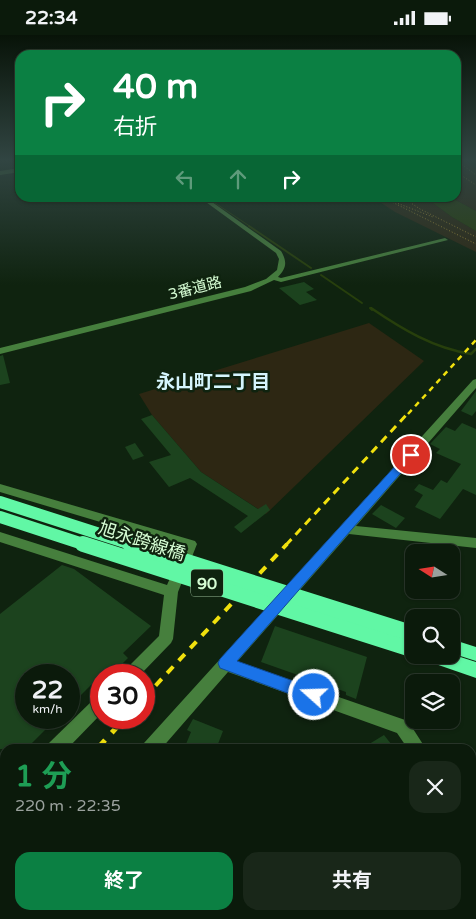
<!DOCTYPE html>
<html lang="ja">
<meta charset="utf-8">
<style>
body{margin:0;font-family:"Varela Round","Noto Sans JP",sans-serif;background:#192719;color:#f1f3f6;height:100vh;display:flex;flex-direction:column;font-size:19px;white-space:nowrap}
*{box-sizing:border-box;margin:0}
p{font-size:16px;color:#9aa19d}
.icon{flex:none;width:28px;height:28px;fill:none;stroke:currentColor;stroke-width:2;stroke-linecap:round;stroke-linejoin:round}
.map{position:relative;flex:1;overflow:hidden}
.sheet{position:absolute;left:0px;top:709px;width:476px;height:176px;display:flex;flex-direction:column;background:#0b1a0b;border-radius:15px 15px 0 0;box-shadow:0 1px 4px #0004,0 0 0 1px #2b382c}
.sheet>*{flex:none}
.guide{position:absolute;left:15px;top:15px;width:446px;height:152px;border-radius:15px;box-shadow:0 1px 4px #0004,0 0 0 1px #2b382c;background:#0b8043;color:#fff;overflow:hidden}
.needle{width:32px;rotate:282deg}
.controls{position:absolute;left:405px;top:509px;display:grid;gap:10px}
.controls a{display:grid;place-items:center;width:55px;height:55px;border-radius:10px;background:#0b1a0b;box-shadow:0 1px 4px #0004,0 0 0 1px #2b382c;font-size:25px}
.speed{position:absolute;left:15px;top:629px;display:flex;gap:10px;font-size:25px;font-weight:700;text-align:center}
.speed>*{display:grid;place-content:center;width:65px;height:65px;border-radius:50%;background:#0b1a0b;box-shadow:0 1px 4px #0004,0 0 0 1px #2b382c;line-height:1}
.speed small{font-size:12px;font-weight:400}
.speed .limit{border:8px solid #d22;background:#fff;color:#111}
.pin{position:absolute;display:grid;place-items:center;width:42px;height:42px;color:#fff;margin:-21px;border:2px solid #fff;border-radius:50%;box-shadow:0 1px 5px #0007}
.me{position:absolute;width:55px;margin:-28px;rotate:290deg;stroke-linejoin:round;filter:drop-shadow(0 0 4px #0008)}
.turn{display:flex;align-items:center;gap:18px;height:105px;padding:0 15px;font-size:22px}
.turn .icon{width:65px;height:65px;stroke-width:2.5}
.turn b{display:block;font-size:35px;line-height:42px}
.lanes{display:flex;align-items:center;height:48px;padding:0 15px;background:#0003;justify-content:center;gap:25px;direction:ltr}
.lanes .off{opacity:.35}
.round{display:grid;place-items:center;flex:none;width:52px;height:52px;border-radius:15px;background:#192719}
.head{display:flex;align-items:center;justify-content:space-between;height:85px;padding:0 15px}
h1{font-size:30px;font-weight:700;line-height:38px;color:#1e9e55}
.primary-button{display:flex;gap:10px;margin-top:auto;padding:10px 15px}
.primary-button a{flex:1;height:58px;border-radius:15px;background:#0b8043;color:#fff;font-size:20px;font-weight:700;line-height:58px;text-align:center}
.primary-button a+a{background:#192719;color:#f1f3f6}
.status{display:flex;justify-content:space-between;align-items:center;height:35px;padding:0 25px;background:#0b1a0b;direction:ltr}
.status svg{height:14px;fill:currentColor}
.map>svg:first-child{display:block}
.green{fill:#2d2713}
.water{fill:#273f0c}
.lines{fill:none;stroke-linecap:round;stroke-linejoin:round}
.stream-far2{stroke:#273f0c;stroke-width:1}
.stream-far1{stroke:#273f0c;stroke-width:2}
.stream{stroke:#273f0c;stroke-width:2.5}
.building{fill:#1c431e}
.path{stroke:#af9335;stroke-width:1;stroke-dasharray:1 2;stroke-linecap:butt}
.minor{fill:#467f3d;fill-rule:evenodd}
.major{fill:#61f7a5;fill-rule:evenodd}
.rail-far3{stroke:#f0e00d;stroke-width:2.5;stroke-dasharray:5.5 5;stroke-linecap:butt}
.rail-far2{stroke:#f0e00d;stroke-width:3;stroke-dasharray:8 6;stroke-linecap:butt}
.rail-far1{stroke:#f0e00d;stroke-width:4;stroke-dasharray:9 8;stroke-linecap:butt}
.rail{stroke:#f0e00d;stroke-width:5;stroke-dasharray:12 10;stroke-linecap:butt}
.major-bridge-far1{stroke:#61f7a5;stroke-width:12}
.major-bridge{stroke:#61f7a5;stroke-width:16}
.route{fill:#1a73e8;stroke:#114b97}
.labels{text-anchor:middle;stroke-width:5;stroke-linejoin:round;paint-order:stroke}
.far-street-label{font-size:15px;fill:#d6fdd4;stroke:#0f230f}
.shield{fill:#0f230f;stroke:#9abc99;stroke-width:1}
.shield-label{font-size:16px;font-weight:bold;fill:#d6fdd4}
.street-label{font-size:18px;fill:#d6fdd4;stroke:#0f230f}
.neighbourhood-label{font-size:19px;font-weight:bold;fill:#d5f5fd;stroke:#0f230f}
</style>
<div class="status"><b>22:34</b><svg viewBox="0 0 49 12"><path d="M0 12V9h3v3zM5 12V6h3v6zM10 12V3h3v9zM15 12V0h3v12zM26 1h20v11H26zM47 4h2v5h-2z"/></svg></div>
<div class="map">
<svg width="476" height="884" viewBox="0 0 476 884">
<rect width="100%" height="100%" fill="#0f230f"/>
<g class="green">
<path d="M456 126H465L476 134V176L452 163 456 162Z"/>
<path d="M374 163H426L452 182 476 196V217L395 177Z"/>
<path d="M369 288 424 326 266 479 201 437 152 380 139 359Z"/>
</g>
<path class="water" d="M426 163H452L476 176V196L452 182Z"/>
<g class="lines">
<path class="stream-far2" d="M215 168 251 192"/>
<g class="stream-far1">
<path d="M249 191 311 233"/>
<path d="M321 240 362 268"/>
<path d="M370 273 372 275"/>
</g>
<path class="stream" d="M371 273C402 294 433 313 471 319L476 314"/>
</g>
<g class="building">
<path d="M304 247 314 254 306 257 317 265 300 270 279 253Z"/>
<path d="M3 320 10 348 0 350V321Z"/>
<path d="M476 356V376L472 381 461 376Z"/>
<path d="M152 380 201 437 258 474 266 469 270 475 241 498 234 492 248 481 190 443 169 452 149 427 171 420 141 384Z"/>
<path d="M462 388 476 394V460L463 454 440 484 415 472 423 460 414 455 419 449 433 455 441 445 447 448 461 429 436 418 440 414 430 409 446 392 455 396Z"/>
<path d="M135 408 144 421 133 425 125 412Z"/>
<path d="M381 470 405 483 396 493 372 479Z"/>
<path d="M62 530 74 534 151 591 123 618 128 623 111 640H101V655L93 648 69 672V640H26V682H58L26 714H0V579Z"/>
<path d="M275 591 367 622 356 664 346 660V657L261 627Z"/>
<path d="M193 684 223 696 216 714H184L191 697 187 695Z"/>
<path d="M384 700 395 714H361Z"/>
</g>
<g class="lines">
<g class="path">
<path d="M457 126 476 140"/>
<path d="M456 137 476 150"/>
<path d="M382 162 476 209"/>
<path d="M402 162 420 174 476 202"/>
<path d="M384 163 433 182"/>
</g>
<g class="minor">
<path d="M20 133V137L0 140V136Z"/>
<path d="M199 162H205L281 216C287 226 287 233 278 242L281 243 445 203 448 205 281 247 274 245 251 256 0 319V313L245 252 266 244 277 235 279 224 276 218Z"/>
<path d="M476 344V353L356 491 476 503V513L349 499 237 627 408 686 426 714H408L397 698 228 637 161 714H142L144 708 473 345Z"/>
<path d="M0 449 195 506 197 509 178 557 173 604 171 608 140 640H122L125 635 159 601 164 560 0 507V497L167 550 184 512 0 457Z"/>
<path d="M101 660V679L67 714H47L49 708 95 663Z"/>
<path d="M471 729 476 730V748L471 746Z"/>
<path d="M5 754V775L0 777V756Z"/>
<path d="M471 805 476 807V832L471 830Z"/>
<path d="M5 867V880H14L12 884H0V869Z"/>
<path d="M279 880H299L301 884H281Z"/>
</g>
<g class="major">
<path d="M451 604 476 612V626L451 618Z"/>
<path d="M451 619 476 627V643L424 625 422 620Z"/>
</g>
<path class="rail-far3" d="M408 379 476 305"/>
<path class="rail-far2" d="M286 510 409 377"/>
<path class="rail-far1" d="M144 663 287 509"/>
<g class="rail">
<path d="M97 714 126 682"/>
<path d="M0 818 5 813"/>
</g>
<g class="major-bridge-far1">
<path d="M0 467 134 510"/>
<path d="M0 482 86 510"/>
</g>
<g class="major-bridge">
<path d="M83 509 414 615"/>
<path d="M130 509 414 599"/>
</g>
</g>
<linearGradient id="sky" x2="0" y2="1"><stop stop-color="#081308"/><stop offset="0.5" stop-color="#314542"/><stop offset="1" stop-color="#314542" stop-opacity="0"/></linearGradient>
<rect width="476" height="250" fill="url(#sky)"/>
<path class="route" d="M411 417 414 418 416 420 414 423 237 626 319 655 322 660 319 666 314 668 220 633 218 628 220 624 407 418Z"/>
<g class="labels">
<g class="far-street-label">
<text transform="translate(195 253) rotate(-14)" y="5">3番道路</text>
</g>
<rect class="shield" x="191" y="534.5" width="32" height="27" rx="4"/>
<g class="shield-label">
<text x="207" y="554">90</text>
</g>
<g class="street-label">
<text transform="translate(142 506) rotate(18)" y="6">旭永跨線橋</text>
</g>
<g class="neighbourhood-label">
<text x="213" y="353">永山町二丁目</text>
</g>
</g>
</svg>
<div class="controls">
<a><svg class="needle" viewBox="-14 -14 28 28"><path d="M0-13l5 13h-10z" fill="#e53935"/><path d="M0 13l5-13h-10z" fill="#9aa19d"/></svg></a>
<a><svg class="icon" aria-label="search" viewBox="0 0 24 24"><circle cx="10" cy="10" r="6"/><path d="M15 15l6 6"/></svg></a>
<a><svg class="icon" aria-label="layers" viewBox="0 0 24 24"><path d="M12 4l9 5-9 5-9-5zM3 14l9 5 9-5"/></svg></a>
</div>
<div class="speed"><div>22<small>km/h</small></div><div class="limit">30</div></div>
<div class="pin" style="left:411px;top:420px;background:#d93025"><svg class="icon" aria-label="arrive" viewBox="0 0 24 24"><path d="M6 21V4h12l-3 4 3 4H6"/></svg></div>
<svg class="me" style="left:314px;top:660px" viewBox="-20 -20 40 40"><circle r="17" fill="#1a73e8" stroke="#fff" stroke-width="3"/><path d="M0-11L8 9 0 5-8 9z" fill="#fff"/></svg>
<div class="guide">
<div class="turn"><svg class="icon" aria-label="right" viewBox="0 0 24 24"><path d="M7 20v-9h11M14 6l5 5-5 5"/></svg><div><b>40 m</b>右折</div></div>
<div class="lanes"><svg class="icon off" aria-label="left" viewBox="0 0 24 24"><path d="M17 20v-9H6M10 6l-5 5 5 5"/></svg><svg class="icon off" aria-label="ahead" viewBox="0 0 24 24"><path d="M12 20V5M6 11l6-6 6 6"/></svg><svg class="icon" aria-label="right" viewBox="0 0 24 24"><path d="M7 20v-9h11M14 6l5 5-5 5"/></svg></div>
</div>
<section class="sheet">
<div class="head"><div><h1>1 分</h1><p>220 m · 22:35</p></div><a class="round"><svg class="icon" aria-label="close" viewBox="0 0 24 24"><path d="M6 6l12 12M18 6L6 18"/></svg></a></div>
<div class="primary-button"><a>終了</a><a>共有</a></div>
</section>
</div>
